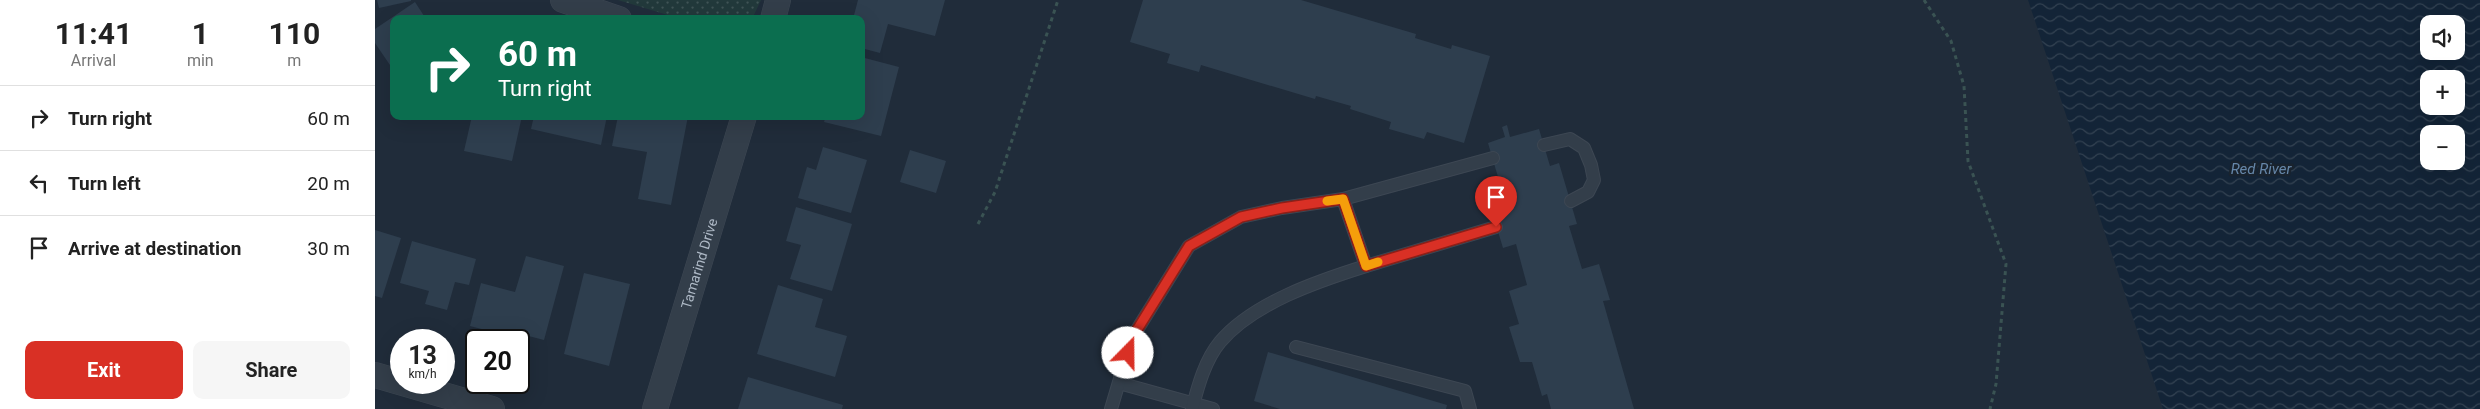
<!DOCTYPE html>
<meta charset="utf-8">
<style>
body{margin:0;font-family:Roboto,sans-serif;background:#f6f6f6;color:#222;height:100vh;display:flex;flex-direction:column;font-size:19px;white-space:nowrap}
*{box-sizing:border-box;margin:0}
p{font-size:16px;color:#767676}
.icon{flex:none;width:28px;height:28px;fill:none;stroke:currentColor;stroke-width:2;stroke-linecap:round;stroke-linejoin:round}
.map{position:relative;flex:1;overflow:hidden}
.side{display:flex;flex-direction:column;background:#fff;width:375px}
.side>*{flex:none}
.banner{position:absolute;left:15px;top:15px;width:475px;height:105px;border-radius:10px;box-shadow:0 5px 20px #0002;background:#0b6e4f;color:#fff;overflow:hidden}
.tools{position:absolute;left:2045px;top:15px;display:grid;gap:10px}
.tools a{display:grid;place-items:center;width:45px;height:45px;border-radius:10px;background:#fff;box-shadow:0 5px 20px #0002;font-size:25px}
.speed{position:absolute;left:15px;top:329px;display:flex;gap:10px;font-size:25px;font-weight:700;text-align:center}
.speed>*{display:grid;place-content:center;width:65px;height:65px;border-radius:50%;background:#fff;box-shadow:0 5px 20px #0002;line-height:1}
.speed small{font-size:12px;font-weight:400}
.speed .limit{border:2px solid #111;border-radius:8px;background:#fff;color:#111}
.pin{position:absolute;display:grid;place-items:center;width:42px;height:42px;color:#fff;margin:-51px -21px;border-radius:50% 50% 50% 0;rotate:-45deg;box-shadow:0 0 5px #0007}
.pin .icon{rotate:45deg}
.me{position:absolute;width:55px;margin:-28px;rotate:22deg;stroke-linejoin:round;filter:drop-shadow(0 0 4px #0008)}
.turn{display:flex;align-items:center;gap:18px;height:105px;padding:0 25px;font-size:22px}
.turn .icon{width:65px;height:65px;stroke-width:2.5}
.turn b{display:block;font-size:35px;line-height:42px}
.eta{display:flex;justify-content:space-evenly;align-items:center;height:85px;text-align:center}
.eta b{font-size:30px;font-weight:700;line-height:35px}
.cta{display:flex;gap:10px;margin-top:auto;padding:10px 25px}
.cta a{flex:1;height:58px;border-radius:10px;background:#d93025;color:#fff;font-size:20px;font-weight:700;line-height:58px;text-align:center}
.cta a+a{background:#f6f6f6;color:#222}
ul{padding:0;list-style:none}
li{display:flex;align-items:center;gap:15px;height:65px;padding:0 25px;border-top:1px solid #e0e0e0}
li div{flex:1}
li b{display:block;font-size:19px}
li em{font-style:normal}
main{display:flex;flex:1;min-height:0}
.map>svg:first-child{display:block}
.green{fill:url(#green-dots)}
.water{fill:url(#water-waves);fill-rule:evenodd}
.building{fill:#2e3e4e}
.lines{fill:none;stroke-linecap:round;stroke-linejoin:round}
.lane-casing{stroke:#3d4753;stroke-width:14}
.street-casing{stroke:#3d4753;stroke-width:26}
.path{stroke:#3a5353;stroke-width:3;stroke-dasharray:4 4;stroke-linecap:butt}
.lane{stroke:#333e4a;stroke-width:12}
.street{stroke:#333e4a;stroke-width:25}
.route-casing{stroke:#8d1f18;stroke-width:12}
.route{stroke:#d93025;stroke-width:9}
.slow{stroke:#f59e0b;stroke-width:9}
.labels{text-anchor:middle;stroke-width:5;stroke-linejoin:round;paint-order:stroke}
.street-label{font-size:14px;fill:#aeb9c6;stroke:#19232e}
.water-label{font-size:15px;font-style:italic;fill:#6586a8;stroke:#19232e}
</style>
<main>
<section class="side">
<div class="eta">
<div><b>11:41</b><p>Arrival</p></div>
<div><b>1</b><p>min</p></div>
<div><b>110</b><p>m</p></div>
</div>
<ul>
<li><svg class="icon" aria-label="right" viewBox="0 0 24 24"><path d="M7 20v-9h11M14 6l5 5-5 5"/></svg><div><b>Turn right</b></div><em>60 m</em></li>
<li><svg class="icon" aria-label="left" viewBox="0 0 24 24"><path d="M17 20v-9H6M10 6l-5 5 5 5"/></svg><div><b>Turn left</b></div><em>20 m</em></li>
<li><svg class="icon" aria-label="arrive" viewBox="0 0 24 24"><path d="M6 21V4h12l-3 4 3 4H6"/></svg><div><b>Arrive at destination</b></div><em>30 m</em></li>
</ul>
<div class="cta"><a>Exit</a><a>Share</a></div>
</section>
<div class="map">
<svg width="2105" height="409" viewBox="0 0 2105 409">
<defs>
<pattern id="green-dots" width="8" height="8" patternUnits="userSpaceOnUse" patternTransform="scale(1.25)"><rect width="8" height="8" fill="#22393b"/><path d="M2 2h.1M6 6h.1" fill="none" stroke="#405456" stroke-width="1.8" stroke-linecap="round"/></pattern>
<pattern id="water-waves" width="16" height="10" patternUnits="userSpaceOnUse" patternTransform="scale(1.25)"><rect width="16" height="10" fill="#132437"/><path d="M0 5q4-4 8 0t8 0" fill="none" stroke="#334252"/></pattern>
</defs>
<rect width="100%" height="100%" fill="#202c3a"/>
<path class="green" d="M243 0H386L377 19H306Z"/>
<path class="water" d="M1653 0H2105V409H1788ZM2054 24H2081V51H2054ZM2054 79H2081V106H2054ZM2054 134H2081V161H2054Z"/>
<g class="building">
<path d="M2 0H36V1L4 8Z"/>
<path d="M483 0H570L560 36 513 24 505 53 486 48V19H478Z"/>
<path d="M768 0H926L1041 34 1040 38 1076 49 1077 45 1115 56 1089 143 1052 132 1049 139 1014 129 1016 122 975 109 976 106 941 96 940 99 826 65 824 72 792 63 795 54 755 42Z"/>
<path d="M40 2 51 19H19V71L0 43V29Z"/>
<path d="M486 57 524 67 506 136 449 122 451 116H486Z"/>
<path d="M97 116H147L137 161 89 151Z"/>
<path d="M159 116H232L226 145 156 129Z"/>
<path d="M243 116H313L296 205 263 199 272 152 237 146Z"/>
<path d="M1132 125 1135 137 1164 129 1175 166 1184 163 1202 224 1194 226 1207 269 1224 264 1235 300 1228 301 1259 409H1176L1172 394 1167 396 1157 362H1145L1134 327 1144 324 1134 291 1152 285 1141 244 1128 248 1108 182 1123 177 1113 143 1130 137 1127 127Z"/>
<path d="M448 147 492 160 476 213 423 198 432 167 441 170Z"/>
<path d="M535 150 571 161 561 193 525 182Z"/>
<path d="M421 207 477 224 457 291 415 279 426 245 411 241Z"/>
<path d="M0 230 26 238 7 298 0 296Z"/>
<path d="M37 241 101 259 94 285 80 282 72 310 50 304 54 291 25 283Z"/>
<path d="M151 256 189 266 169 340 142 333 141 338 95 326 106 283 140 292Z"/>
<path d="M209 273 255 284 234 366 189 354Z"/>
<path d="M403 285 448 299 440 327 472 336 460 377 382 354Z"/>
<path d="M893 352 1072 405 1071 409H905L879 401Z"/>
<path d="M373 377 468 405 467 409H363Z"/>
</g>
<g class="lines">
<g class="lane-casing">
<g id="lane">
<path d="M1169 145 1195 139 1209 148 1216 165 1219 180 1213 192 1196 201"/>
<path d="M968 199 1118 158"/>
<path d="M991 266 1121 227"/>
<path d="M921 347 1090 391 1095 409"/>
<path d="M744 383 838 409"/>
<path d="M736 409 757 338 814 246 866 217 907 208 968 199 991 266C943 281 878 303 845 342 830 360 823 386 817 409"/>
</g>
</g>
<g class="street-casing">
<g id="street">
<path d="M188 0 244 19"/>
<path d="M398 19 403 0"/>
<path d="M0 375 117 409"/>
<path id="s1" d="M280 409 369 116"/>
</g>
</g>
<g class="path">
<path d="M1549 0 1576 41 1589 86 1593 161 1631 264 1621 384 1615 409"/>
<path d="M603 224 620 192 683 0"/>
</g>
<use href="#lane" class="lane"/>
<use href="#street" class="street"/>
</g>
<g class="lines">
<g class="route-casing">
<path id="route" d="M753 353 757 338 814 246 866 217 907 208 968 199 991 266 1121 227"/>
</g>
<use href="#route" class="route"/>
<path class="slow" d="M952 201 968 199 991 266 1003 262"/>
</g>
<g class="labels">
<g class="street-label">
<text dy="5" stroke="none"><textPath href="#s1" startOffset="152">Tamarind Drive</textPath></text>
</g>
<g class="water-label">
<text x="1886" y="174">Red River</text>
</g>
</g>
</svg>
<div class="tools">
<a><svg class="icon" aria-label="sound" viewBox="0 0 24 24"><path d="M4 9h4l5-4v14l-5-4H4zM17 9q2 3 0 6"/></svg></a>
<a>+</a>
<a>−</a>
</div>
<div class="speed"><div>13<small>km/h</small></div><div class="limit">20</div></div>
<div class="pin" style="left:1121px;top:227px;background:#d93025"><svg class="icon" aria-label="arrive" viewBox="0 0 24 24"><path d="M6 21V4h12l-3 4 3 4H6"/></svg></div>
<svg class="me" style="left:753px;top:353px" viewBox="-20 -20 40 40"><circle r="19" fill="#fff"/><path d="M0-13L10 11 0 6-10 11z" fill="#d93025"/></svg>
<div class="banner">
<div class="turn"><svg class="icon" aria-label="right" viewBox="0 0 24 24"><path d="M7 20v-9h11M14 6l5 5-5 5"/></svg><div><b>60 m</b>Turn right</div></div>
</div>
</div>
</main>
